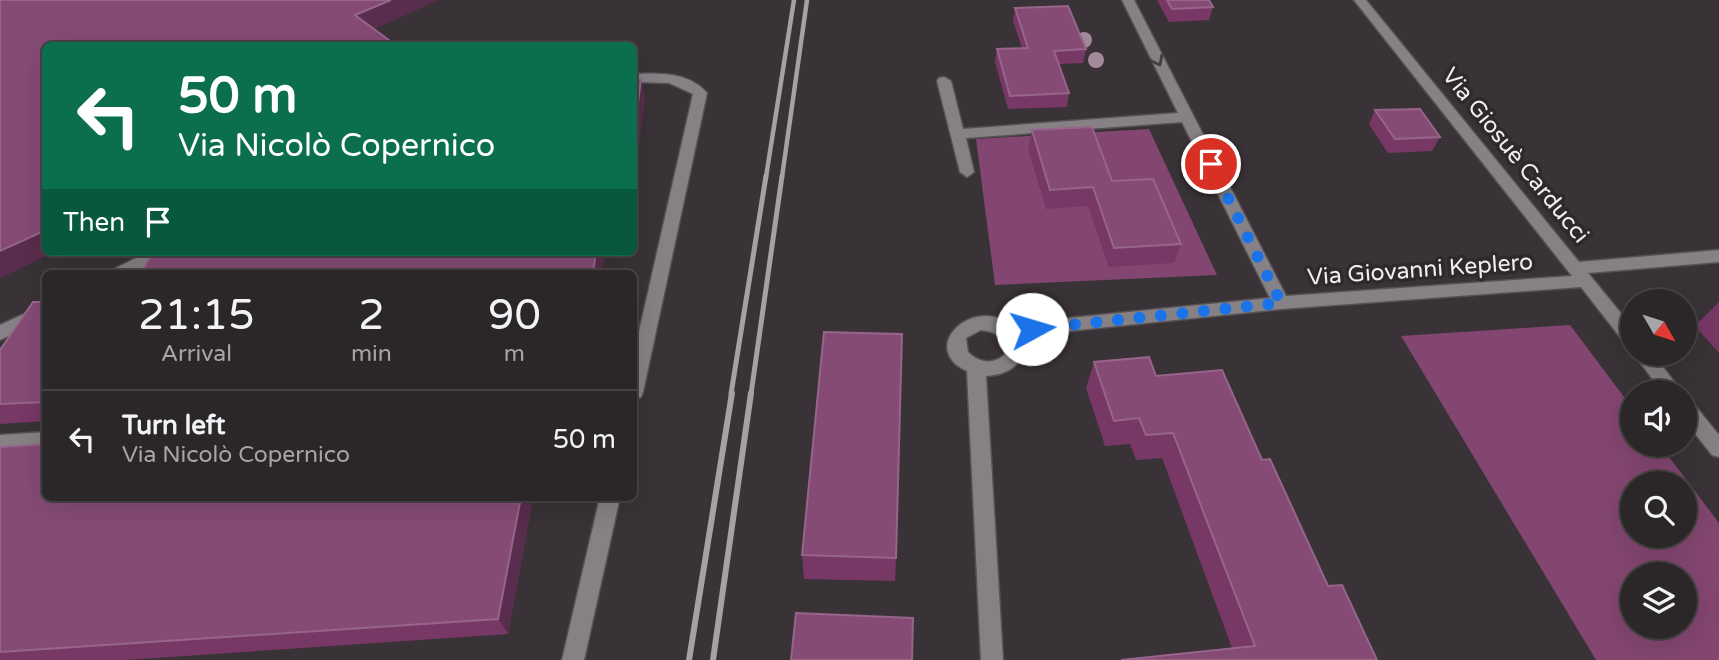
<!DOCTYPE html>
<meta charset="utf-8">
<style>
body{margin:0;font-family:"Varela Round",sans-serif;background:#373234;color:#f1f3f6;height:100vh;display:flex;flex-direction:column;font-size:26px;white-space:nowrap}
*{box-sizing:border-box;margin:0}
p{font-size:23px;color:#a6a5a8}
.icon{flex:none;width:38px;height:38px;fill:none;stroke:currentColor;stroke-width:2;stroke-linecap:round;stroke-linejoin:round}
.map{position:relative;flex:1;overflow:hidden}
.side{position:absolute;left:42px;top:270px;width:595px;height:231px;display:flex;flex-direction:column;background:#2b2628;border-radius:10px;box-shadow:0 7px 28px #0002,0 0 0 2px #474345}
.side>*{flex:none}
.banner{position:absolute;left:42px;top:42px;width:595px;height:214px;border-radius:10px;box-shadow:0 7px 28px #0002,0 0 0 2px #474345;background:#0b6e4f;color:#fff;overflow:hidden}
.needle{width:46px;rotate:129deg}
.controls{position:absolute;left:1620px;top:289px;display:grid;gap:14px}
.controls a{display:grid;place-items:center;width:77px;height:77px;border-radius:50%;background:#2b2628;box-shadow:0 7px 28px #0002,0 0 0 2px #474345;font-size:35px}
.pin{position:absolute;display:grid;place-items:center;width:60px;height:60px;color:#fff;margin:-30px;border:4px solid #fff;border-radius:50%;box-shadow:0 2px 7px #0007}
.me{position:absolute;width:77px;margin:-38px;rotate:84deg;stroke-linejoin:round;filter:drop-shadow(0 0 5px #0008)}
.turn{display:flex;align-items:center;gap:24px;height:147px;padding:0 21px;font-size:32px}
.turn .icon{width:91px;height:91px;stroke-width:2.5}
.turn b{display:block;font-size:49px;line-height:60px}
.then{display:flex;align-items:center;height:66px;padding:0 21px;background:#0003;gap:14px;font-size:26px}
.eta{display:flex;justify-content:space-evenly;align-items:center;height:119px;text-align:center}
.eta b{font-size:42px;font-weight:600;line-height:49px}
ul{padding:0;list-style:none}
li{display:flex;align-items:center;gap:21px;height:98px;padding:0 21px;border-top:2px solid #474345}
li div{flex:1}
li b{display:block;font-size:26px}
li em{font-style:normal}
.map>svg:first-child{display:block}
.green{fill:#834670;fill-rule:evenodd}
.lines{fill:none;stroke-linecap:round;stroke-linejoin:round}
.minor-casing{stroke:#575054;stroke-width:3}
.minor{fill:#858184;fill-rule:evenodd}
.rail-far2{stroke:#a7a1a5;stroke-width:4.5}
.rail-far1{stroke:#a7a1a5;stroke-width:5}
.rail{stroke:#a7a1a5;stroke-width:6}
.tree{fill:#a4899a}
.wall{fill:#783866}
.shaded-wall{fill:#592d4d}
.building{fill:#854b75;stroke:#976589;stroke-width:2}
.oneway{stroke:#443e42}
.route{stroke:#1a73e8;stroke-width:12;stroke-dasharray:0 21.6}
.labels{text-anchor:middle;stroke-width:7;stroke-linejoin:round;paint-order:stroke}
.street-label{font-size:23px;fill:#f3eef1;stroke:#2f282c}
</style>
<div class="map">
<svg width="1719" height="660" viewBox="0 0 1719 660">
<rect width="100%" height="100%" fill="#393236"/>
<g class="green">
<path d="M1149 129 1217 275 995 285 976 139Z"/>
<path d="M1570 325 1633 409V444L1660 445 1719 523V660H1596L1401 336ZM1633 483H1685V536H1633ZM1633 574H1685V626H1633Z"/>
</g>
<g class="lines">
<g class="minor-casing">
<g id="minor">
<path d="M1122 0H1134L1286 296 1572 276 1354 0H1366L1579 262 1719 250V262L1588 273 1633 328V348L1627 346 1581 287 1281 309 1021 336 1025 353C1016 369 1004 375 986 376L1003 660H981L967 371C918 349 971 296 1009 324L1270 298 1182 122 966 138 974 172 967 177 960 172 937 81 939 78 944 77 951 81 963 129 1178 113ZM981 330C996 332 1004 336 1007 352 996 365 980 364 968 352L966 338Z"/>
<path d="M634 74C659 73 689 72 707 93L643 392 641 397 634 399V354L693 94 669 83 634 82Z"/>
<path d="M148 252H170L168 256 134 273H112L114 269Z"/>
<path d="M46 304V318L0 340V325Z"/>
<path d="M1634 354H1653L1682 392H1662Z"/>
<path d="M1685 400 1692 402 1719 435V457L1712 455 1685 421Z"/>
<path d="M46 432V448L0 451V435Z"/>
<path d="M600 497H620L584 660H562Z"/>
</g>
</g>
<use href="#minor" class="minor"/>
<g class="rail-far2">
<path d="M766 177 794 0"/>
<path d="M782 177 807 0"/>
</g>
<g class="rail-far1">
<path d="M731 394 766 176"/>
<path d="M751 394 782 176"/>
</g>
<g class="rail">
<path d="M689 660 732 393"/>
<path d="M713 660 751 393"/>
</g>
</g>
<g class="tree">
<circle cx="1084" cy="40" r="8"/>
<circle cx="1096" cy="60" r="8"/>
</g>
<g class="wall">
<path d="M1157 0H1209L1213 7 1209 20 1169 22Z"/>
<path d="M1015 8 1086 49 1083 63 1059 64 1069 93 1067 107 1008 109 995 62 997 49 1022 48 1013 21Z"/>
<path d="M1375 110 1440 137 1432 151 1388 153 1369 124Z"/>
<path d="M1032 130 1112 181 1181 244 1174 263 1109 267 1088 206 1046 209 1028 149Z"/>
<path d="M46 302V421L0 424V350Z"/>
<path d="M1719 302V353L1695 326Z"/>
<path d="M1094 362 1156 376 1262 460 1328 586 1377 660 1232 648 1162 458 1136 460 1130 444 1105 446 1086 388Z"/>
<path d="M0 447 533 497 508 634 126 660H0Z"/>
<path d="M802 555 896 558 895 581 804 579Z"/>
</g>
<g class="shaded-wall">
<path d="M391 0H439L364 34 355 15Z"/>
<path d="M641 79 645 98 634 186V135Z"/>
<path d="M46 230V252H55L0 278V251Z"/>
<path d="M596 252H605L602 273H593Z"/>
<path d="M521 497H533L508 634 498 619Z"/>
</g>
<g class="building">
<path d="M0 0H391L355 15 397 46H46V230L0 251Z"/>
<path d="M1167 0H1209L1213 7 1172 9Z"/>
<path d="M1068 6 1086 49 1054 51 1069 93 1010 96 997 49 1028 48 1015 8Z"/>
<path d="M634 79H641L634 135Z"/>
<path d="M1420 109 1440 137 1395 139 1375 110Z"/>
<path d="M1092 127 1112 181 1153 179 1181 244 1114 248 1093 187 1050 190 1032 130Z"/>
<path d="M153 252H596L593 273H141Z"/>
<path d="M33 302H46V402L0 404V350Z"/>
<path d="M824 332 902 334 896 558 802 555Z"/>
<path d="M1149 357 1156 376 1222 370 1262 460 1270 459 1328 586 1342 585 1377 660H1121L1255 646 1173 433 1146 435 1139 418 1114 421 1094 362Z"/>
<path d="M46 444V497H521L498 619 0 652V447Z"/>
<path d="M796 613 913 618 912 660H791Z"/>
</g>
<defs><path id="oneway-chevron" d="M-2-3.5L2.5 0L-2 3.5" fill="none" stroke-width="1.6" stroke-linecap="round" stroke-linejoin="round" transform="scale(1.75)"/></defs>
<use class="oneway" href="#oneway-chevron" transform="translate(1158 61) rotate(63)"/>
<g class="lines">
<path class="route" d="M1032 329 1281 303 1211 164"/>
</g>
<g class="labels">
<g class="street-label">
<text transform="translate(1516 155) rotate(51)" y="8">Via Giosuè Carducci</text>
<text transform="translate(1420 269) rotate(-4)" y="8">Via Giovanni Keplero</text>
</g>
</g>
</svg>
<div class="controls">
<a><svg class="needle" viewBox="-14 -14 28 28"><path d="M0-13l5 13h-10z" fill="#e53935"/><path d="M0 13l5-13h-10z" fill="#a6a5a8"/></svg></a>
<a><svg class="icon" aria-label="sound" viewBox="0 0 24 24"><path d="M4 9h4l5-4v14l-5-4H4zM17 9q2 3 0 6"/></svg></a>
<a><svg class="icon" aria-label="search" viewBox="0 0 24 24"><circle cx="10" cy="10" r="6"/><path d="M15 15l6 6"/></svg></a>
<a><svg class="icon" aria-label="layers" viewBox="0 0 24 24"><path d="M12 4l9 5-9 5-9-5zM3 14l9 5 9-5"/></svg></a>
</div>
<div class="pin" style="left:1211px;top:164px;background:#d93025"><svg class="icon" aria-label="arrive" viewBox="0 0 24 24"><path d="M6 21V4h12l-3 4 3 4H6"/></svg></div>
<svg class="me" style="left:1032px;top:329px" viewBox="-20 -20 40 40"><circle r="19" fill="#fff"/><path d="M0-13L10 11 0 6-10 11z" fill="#1a73e8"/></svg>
<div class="banner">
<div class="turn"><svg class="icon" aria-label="left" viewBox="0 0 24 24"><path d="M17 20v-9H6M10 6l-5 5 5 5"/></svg><div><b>50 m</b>Via Nicolò Copernico</div></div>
<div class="then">Then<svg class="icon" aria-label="arrive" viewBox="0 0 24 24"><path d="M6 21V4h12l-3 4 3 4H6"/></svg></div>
</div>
<section class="side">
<div class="eta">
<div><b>21:15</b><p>Arrival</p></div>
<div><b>2</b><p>min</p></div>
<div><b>90</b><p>m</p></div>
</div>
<ul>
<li><svg class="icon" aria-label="left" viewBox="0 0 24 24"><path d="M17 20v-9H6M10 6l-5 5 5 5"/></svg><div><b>Turn left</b><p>Via Nicolò Copernico</p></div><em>50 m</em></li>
</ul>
</section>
</div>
